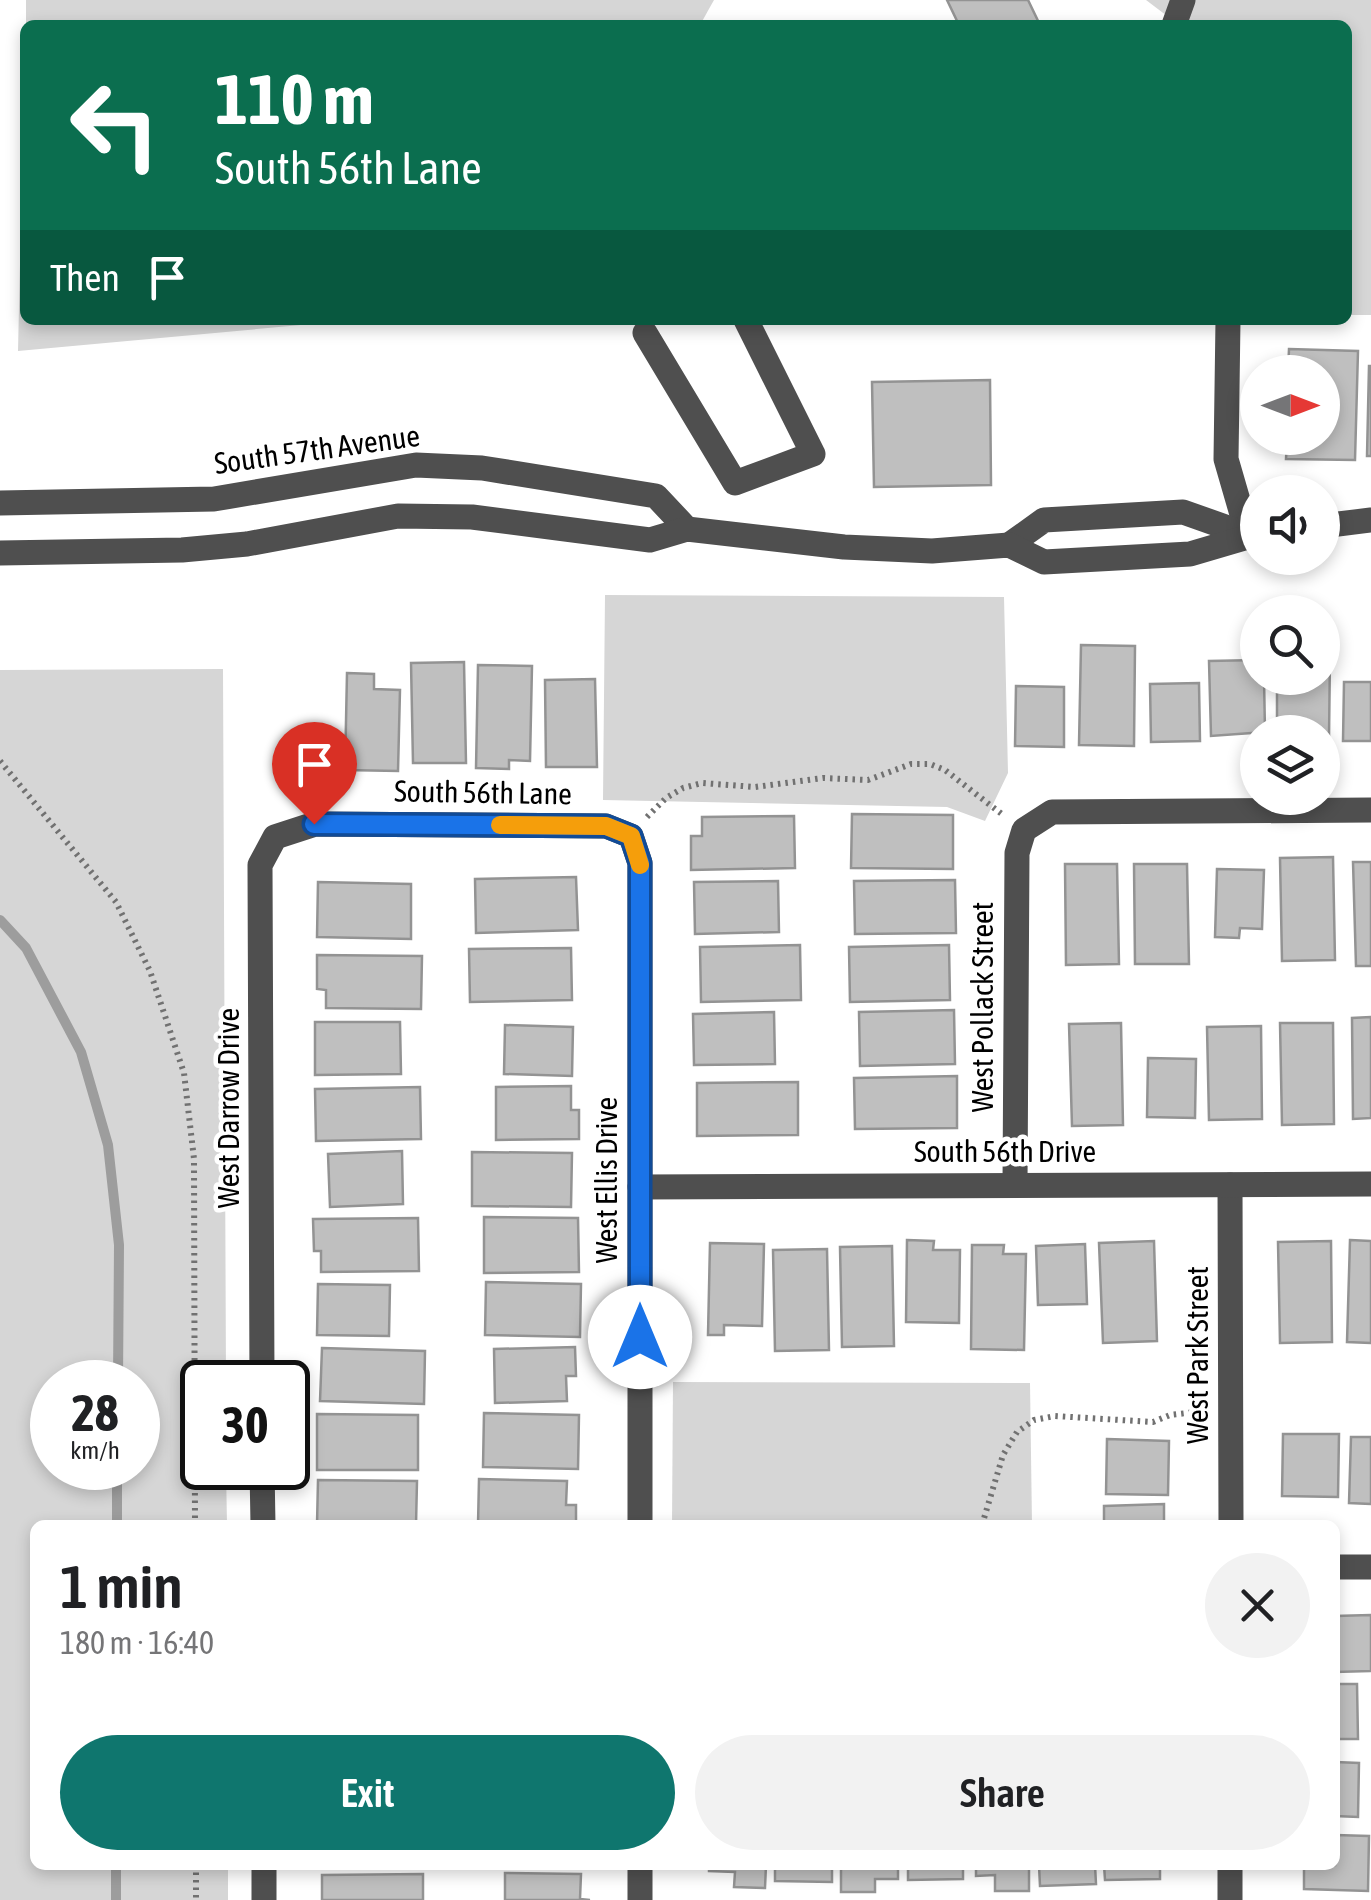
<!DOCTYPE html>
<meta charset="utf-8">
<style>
body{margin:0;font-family:"Asap Condensed",sans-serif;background:#f2f2f2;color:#202124;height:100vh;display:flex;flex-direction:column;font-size:38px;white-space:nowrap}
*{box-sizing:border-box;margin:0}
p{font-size:32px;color:#757577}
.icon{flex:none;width:55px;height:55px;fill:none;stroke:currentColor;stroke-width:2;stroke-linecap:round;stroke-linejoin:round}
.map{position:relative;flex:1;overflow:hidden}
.details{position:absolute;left:30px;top:1520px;width:1310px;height:350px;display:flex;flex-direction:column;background:#fff;border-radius:15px;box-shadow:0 5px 15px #0003}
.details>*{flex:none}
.guide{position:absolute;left:20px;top:20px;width:1332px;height:305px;border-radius:15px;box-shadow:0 5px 15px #0003;background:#0b6e4f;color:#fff;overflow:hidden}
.needle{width:65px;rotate:90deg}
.tools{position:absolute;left:1240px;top:355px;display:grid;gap:20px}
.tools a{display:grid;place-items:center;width:100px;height:100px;border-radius:50%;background:#fff;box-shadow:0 5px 15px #0003;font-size:50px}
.speed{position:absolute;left:30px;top:1360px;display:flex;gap:20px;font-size:50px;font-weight:700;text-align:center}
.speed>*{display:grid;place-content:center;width:130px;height:130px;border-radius:50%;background:#fff;box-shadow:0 5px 15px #0003;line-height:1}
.speed small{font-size:25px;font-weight:400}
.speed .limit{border:5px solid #111;border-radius:15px;background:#fff;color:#111}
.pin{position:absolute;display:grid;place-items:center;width:85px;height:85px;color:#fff;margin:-102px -42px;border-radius:50% 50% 50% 0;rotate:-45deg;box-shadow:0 0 10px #0007}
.pin .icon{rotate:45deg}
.me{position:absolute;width:110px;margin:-55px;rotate:0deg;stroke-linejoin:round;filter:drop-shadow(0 0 8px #0008)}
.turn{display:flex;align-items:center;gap:35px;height:210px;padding:0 30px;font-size:45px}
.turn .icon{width:130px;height:130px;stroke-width:2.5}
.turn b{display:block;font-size:70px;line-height:85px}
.then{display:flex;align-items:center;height:95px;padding:0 30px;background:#0003;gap:20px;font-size:38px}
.round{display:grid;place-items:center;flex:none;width:105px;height:105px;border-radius:52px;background:#f2f2f2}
.summary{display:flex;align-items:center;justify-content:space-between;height:170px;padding:0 30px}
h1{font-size:60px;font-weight:600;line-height:75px}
.cta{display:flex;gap:20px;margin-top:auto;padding:20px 30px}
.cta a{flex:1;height:115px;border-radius:60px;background:#0f766e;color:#fff;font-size:40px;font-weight:600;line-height:115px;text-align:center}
.cta a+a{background:#f2f2f2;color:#202124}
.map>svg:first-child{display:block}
.green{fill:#d6d6d6;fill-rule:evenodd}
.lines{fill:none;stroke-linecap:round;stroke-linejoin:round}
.stream{stroke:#9d9d9d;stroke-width:10}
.building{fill:#bfbfbf;stroke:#939393;stroke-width:2.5}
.path{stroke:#717171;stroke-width:6;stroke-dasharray:2.5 5;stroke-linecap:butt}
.minor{stroke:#4f4f4f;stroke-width:25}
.route-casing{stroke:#114b97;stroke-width:25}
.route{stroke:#1a73e8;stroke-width:18}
.slow{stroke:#f59e0b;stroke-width:18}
.labels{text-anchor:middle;stroke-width:9;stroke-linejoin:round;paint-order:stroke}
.street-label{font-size:30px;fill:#000;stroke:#fff}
</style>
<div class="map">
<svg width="1371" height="1900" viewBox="0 0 1371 1900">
<rect width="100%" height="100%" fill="#fff"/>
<g class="green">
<path d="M26 0H714L700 25H26Z"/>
<path d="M1146 0H1371V315H1348V25H1179Z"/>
<path d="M25 47V320H356L18 351Z"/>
<path d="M605 595 1004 597 1008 773 985 821 947 807 603 800Z"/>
<path d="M223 669 226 1382H202V1468H226L227 1525H35V1865H228V1900H0V670ZM138 1382V1468H52V1382Z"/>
<path d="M673 1382 1030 1383 1032 1525H672Z"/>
</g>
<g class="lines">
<g class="stream">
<path d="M0 920 26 948 81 1052 108 1145 119 1245 118 1382"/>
<path d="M117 1525V1468"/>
<path d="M116 1865V1900"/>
</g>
</g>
<g class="building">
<path d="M947 0H1028L1040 25H959Z"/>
<path d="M1289 349 1358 351 1355 460 1286 459 1287 438H1322V372H1288Z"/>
<path d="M1369 366H1371V456H1367Z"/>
<path d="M990 380 991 485 874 487 872 382Z"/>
<path d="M1081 645 1135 646 1134 746 1079 745Z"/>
<path d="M1322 656H1330L1329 738H1322V732H1277V678H1322Z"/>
<path d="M1258 660V678H1264L1265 732 1211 736 1209 661Z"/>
<path d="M464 662 466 763H413L411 663Z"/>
<path d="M478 665 532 666 530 761 509 760V769L476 768Z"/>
<path d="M347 673 374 674V689L400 690 398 771 345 770Z"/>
<path d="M595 679 597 767H546L545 680Z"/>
<path d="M1344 682H1371V741H1343Z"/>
<path d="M1199 683 1200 741 1151 742 1150 684Z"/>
<path d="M1016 686 1064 687V747L1015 746Z"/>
<path d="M852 814 953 815V869L851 868Z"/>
<path d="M794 816 795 868 691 870V836H702V817Z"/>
<path d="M1333 857 1335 960 1282 961 1280 858Z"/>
<path d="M1353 862H1371V966H1356Z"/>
<path d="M1065 864H1117L1119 964 1066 965Z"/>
<path d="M1134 864H1187L1189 964H1135Z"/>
<path d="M1217 869 1264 870 1262 929 1240 928 1239 938 1215 937Z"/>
<path d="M576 877 578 930 476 933 475 879Z"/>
<path d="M955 880 956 933 855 934 854 881Z"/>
<path d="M778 881 779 932 695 934 694 882Z"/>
<path d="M318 882 411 884V939L317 937Z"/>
<path d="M800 945 801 1000 701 1002 700 947Z"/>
<path d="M949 945 950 1000 850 1002 849 947Z"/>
<path d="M571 948 572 1000 470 1002 469 949Z"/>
<path d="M317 955 422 956 421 1009 326 1008V990L317 989Z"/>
<path d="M954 1010 955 1064 860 1066 859 1012Z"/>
<path d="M774 1012 775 1064 694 1065 693 1014Z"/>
<path d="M1371 1017V1118L1353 1119 1352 1018Z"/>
<path d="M315 1022H400L401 1074 315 1075Z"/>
<path d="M1121 1023 1123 1125 1072 1126 1069 1024Z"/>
<path d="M1280 1023H1333L1334 1124 1282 1125Z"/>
<path d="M505 1025 573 1027 572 1076 504 1074Z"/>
<path d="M1261 1026 1262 1119 1209 1120 1207 1027Z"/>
<path d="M1148 1058 1196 1059 1195 1118 1147 1117Z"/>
<path d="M957 1076V1128L855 1129 854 1078Z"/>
<path d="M798 1082V1135L697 1136V1083Z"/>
<path d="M571 1086V1110H579V1139L496 1140V1087Z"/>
<path d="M420 1087 421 1139 316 1141 315 1089Z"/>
<path d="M402 1151 403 1204 330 1207 328 1154Z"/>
<path d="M472 1152 572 1153 571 1207 472 1206Z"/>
<path d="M484 1217 578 1218 579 1272 484 1273Z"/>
<path d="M418 1218 419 1271 321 1272V1251H314L313 1219Z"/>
<path d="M907 1240 934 1241 933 1250H960L959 1323 906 1322Z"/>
<path d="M1350 1240 1371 1241V1343L1347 1342Z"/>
<path d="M1154 1241 1157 1341 1103 1343 1099 1243Z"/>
<path d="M1331 1241 1332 1342 1280 1343 1278 1242Z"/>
<path d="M710 1243 764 1244 762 1326 724 1325V1335H708Z"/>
<path d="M1085 1244 1087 1304 1038 1305 1036 1246Z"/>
<path d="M972 1245H1004L1003 1254H1026L1024 1350 971 1349Z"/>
<path d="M892 1246 894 1346 842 1347 840 1247Z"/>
<path d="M827 1249 829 1350 775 1351 773 1250Z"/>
<path d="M486 1282 581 1284 580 1337 485 1335Z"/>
<path d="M318 1284 390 1285 389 1336 317 1335Z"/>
<path d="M575 1347 576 1376H566L567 1401 495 1403 494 1349Z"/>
<path d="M322 1348 425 1351 424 1404 320 1401Z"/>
<path d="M484 1413 579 1415 578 1469 483 1467Z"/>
<path d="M317 1414 418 1415V1470H317Z"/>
<path d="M1283 1434H1339L1338 1497 1282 1496Z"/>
<path d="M1351 1437H1371V1504L1349 1503Z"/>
<path d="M1107 1439 1169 1441 1168 1495 1106 1494Z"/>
<path d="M479 1479 567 1481 566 1505H576V1525H478Z"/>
<path d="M318 1480 417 1481 416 1525H317Z"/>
<path d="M1164 1504V1525H1104V1506Z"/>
<path d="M1371 1615V1671L1335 1672V1616Z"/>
<path d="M1335 1684H1357L1358 1739H1335Z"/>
<path d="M1335 1762 1359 1763 1358 1817 1335 1816Z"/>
<path d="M1335 1835 1369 1836 1368 1891 1304 1889V1865H1335Z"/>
<path d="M709 1865H766L765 1888 734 1887 735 1872 709 1871Z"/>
<path d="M775 1865H832V1882L775 1881Z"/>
<path d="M841 1865H898V1879H875V1892H841Z"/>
<path d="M908 1865H963V1879L908 1880Z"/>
<path d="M976 1865H1029V1891H995V1875L976 1876Z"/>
<path d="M1039 1865H1095L1096 1884 1040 1886Z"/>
<path d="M1104 1865H1160V1879L1105 1880Z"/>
<path d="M505 1873 581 1874 580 1899 590 1900H505Z"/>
<path d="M423 1874V1900H322V1875Z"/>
</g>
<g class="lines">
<g class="path">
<path d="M0 761 116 902 150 971 184 1073 194 1159 195 1525"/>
<path d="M647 817 666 798 683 788 702 783 755 787 823 778 868 780 911 764H930L945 770 1003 815"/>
<path d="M982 1525 1003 1455 1017 1432 1034 1420 1055 1416 1153 1422 1170 1415 1204 1411"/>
<path d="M196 1865V1900"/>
</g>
<g class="minor">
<path d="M1174 25 1183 0"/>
<path d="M1228 320 1226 459 1248 535"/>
<path d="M645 333 735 483 813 454 746 320"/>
<path d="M0 503 214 499 416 465 482 468 656 496 687 529"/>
<path d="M1322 526 1371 520"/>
<path d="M1009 545 1044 520 1183 512 1248 535"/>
<path d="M0 553 182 550 247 544 398 516 472 517 650 540 687 529 844 547 932 551 1009 545 1044 562 1190 554 1258 534"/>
<path d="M1015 1184 1017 853 1024 830 1052 812 1371 810"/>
<path d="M1230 1185 1231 1525"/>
<path d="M640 1187 1371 1184"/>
<path d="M262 1382 260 865 275 837 315 824 606 826 631 836 640 863V1525"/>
<path d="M262 1468 263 1525"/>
<path d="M1335 1567H1371"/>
<path d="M264 1865V1900"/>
<path d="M640 1865V1900"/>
<path d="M1230 1900V1865"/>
</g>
</g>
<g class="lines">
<g class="route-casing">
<path id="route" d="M314 824 606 826 631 836 640 863V1337"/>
</g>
<use href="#route" class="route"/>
<path class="slow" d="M500 825 606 826 631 836 640 865"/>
</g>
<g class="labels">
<g class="street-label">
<text transform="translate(317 450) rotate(-8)" y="10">South 57th Avenue</text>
<text transform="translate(483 793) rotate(1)" y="10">South 56th Lane</text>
<text transform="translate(983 1007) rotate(-90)" y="10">West Pollack Street</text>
<text transform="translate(229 1108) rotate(-90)" y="10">West Darrow Drive</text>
<text x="1005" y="1162">South 56th Drive</text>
<text transform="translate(607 1180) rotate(-90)" y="10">West Ellis Drive</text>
<text transform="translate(1198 1355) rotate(-90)" y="10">West Park Street</text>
</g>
</g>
</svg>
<div class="tools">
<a><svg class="needle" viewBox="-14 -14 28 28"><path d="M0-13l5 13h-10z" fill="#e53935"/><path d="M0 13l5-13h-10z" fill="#757577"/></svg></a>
<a><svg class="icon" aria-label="sound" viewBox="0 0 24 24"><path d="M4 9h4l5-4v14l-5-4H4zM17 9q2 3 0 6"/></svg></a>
<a><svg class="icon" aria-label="search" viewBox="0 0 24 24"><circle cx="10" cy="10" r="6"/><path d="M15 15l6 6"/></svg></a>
<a><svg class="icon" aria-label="layers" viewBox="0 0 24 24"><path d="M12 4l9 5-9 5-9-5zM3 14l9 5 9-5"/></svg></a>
</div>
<div class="speed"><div>28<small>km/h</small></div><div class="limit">30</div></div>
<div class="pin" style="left:314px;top:824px;background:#d93025"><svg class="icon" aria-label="arrive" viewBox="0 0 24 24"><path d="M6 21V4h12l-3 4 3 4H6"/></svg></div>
<svg class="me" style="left:640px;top:1337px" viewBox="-20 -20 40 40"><circle r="19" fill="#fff"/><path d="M0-13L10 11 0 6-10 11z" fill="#1a73e8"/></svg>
<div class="guide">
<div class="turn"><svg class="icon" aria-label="left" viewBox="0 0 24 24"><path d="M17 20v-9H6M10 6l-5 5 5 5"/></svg><div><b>110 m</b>South 56th Lane</div></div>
<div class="then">Then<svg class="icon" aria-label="arrive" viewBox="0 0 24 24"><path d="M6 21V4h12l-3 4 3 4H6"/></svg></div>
</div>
<section class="details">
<div class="summary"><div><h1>1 min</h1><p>180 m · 16:40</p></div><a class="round"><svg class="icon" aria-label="close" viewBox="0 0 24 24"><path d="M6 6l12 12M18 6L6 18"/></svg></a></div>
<div class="cta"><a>Exit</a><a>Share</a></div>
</section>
</div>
